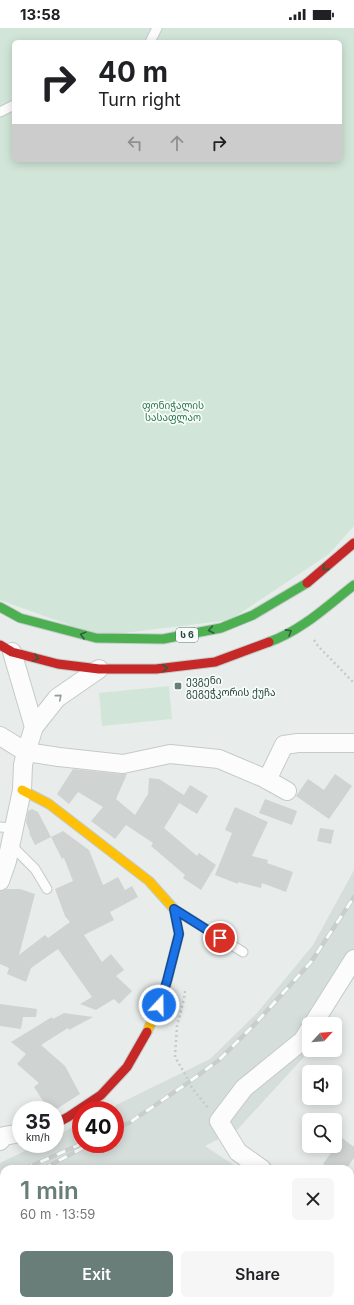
<!DOCTYPE html>
<meta charset="utf-8">
<style>
body{margin:0;font-family:Inter,"Noto Sans Georgian",sans-serif;background:#f6f6f6;color:#202124;height:100vh;display:flex;flex-direction:column;font-size:15px;white-space:nowrap}
*{box-sizing:border-box;margin:0}
p{font-size:13px;color:#757577}
.icon{flex:none;width:22px;height:22px;fill:none;stroke:currentColor;stroke-width:2;stroke-linecap:round;stroke-linejoin:round}
.map{position:relative;flex:1;overflow:hidden}
.drawer{position:absolute;left:0px;top:1137px;width:354px;height:140px;display:flex;flex-direction:column;background:#fff;border-radius:12px 12px 0 0;box-shadow:0 2px 10px #0003}
.drawer>*{flex:none}
.guide{position:absolute;left:12px;top:12px;width:330px;height:122px;border-radius:6px;box-shadow:0 2px 10px #0003;background:#fff;color:#202124;overflow:hidden}
.needle{width:26px;rotate:64deg}
.buttons{position:absolute;left:302px;top:989px;display:grid;gap:8px}
.buttons a{display:grid;place-items:center;width:40px;height:40px;border-radius:6px;background:#fff;box-shadow:0 2px 10px #0003;font-size:20px}
.speed{position:absolute;left:12px;top:1073px;display:flex;gap:8px;font-size:20px;font-weight:700;text-align:center}
.speed>*{display:grid;place-content:center;width:52px;height:52px;border-radius:50%;background:#fff;box-shadow:0 2px 10px #0003;line-height:1}
.speed small{font-size:10px;font-weight:400}
.speed .limit{border:6px solid #d22;background:#fff;color:#111}
.pin{position:absolute;display:grid;place-items:center;width:34px;height:34px;color:#fff;margin:-17px;border:2px solid #fff;border-radius:50%;box-shadow:0 1px 4px #0007}
.me{position:absolute;width:44px;margin:-22px;rotate:21deg;stroke-linejoin:round;filter:drop-shadow(0 0 3px #0008)}
.turn{display:flex;align-items:center;gap:14px;height:84px;padding:0 20px;font-size:18px}
.turn .icon{width:52px;height:52px;stroke-width:2.5}
.turn b{display:block;font-size:28px;line-height:34px}
.lanes{display:flex;align-items:center;height:38px;padding:0 20px;background:#0003;justify-content:center;gap:20px;direction:ltr}
.lanes .off{opacity:.35}
.round{display:grid;place-items:center;flex:none;width:42px;height:42px;border-radius:6px;background:#f6f6f6}
.overview{display:flex;align-items:center;justify-content:space-between;height:68px;padding:0 20px}
h1{font-size:24px;font-weight:600;line-height:30px;color:#697e78}
.button{display:flex;gap:8px;margin-top:auto;padding:8px 20px}
.button a{flex:1;height:46px;border-radius:6px;background:#697e78;color:#fff;font-size:16px;font-weight:600;line-height:46px;text-align:center}
.button a+a{background:#f6f6f6;color:#202124}
.status{display:flex;justify-content:space-between;align-items:center;height:28px;padding:0 20px;background:#fff;direction:ltr}
.status svg{height:11px;fill:currentColor}
.map>svg:first-child{display:block}
.built{fill:#d6dedb}
.green{fill:#d1e6d8;fill-rule:evenodd}
.building{fill:#cfd4d2}
.lines{fill:none;stroke-linecap:round;stroke-linejoin:round}
.lane-casing{stroke:#c5cac8;stroke-width:11}
.street-casing{stroke:#c5cac8;stroke-width:20}
.fast-casing{stroke:#c3cbc8;stroke-width:11}
.slow-casing{stroke:#c3cbc8;stroke-width:11}
.jam-casing{stroke:#c3cbc8;stroke-width:11}
.path{stroke:#c3ccca;stroke-width:2.5;stroke-dasharray:2 3;stroke-linecap:butt}
.lane{stroke:#fcfcfc;stroke-width:9}
.street{stroke:#fcfcfc;stroke-width:18}
.fast{stroke:#4caf50;stroke-width:9}
.slow{stroke:#ffc107;stroke-width:9}
.jam{stroke:#c62828;stroke-width:9}
.rail-casing{stroke:#c9cdcc;stroke-width:4.5}
.rail{stroke:#f7fbf9;stroke-width:3;stroke-dasharray:9;stroke-linecap:butt}
.oneway{stroke:#2e5d40}
.oneway2{stroke:#909f9b}
.route-casing{stroke:#114b97;stroke-width:10}
.route{stroke:#1a73e8;stroke-width:7}
.poi-dot{fill:#697e78;stroke:#f7fbf9;stroke-width:1.5}
.labels{text-anchor:middle;stroke-width:3.5;stroke-linejoin:round;paint-order:stroke}
.shield{fill:#f7fbf9;stroke:#637a73;stroke-width:1}
.shield-label{font-size:9px;font-weight:bold;fill:#24423a}
.park-label{font-size:10px;fill:#2d7a4b;stroke:#f7fbf9}
.poi-label{font-size:10px;fill:#24423a;stroke:#f7fbf9;text-anchor:start}
</style>
<div class="status"><b>13:58</b><svg viewBox="0 0 49 12"><path d="M0 12V9h3v3zM5 12V6h3v6zM10 12V3h3v9zM15 12V0h3v12zM26 1h20v11H26zM47 4h2v5h-2z"/></svg></div>
<div class="map">
<svg width="354" height="1277" viewBox="0 0 354 1277">
<rect width="100%" height="100%" fill="#e8edeb"/>
<path class="built" d="M354 842V934L309 996V1019L304 1029 238 1101 205 1118 240 1141H4V1273H307L305 1277H0V1135L39 1116H55V1108L81 1095V1116H115V1082H106L210 1031 257 985 313 917Z"/>
<g class="green">
<path d="M0 0H354V498L329 526 230 592 100 608 0 572ZM14 14H340V132H14Z"/>
<path d="M169 658 172 691 102 698 99 665Z"/>
</g>
<g class="building">
<path d="M73 741 122 746H127L116 771 135 787 148 766 149 750 159 751 184 767 164 800 197 828 199 825 216 837 201 862 183 850 185 847 151 818 153 815 126 797 115 811 91 793 103 779 78 764 69 776 57 766Z"/>
<path d="M335 746 352 758 329 791 296 768 308 751 324 762Z"/>
<path d="M190 757 208 768 197 786 179 775Z"/>
<path d="M265 771 297 783 292 797 259 785Z"/>
<path d="M235 779 268 794 252 828 268 832 267 835 293 844 286 864 262 855 261 860 238 854V856L215 847 232 805 225 802Z"/>
<path d="M32 781 38 784 51 809 35 817 29 805H30L26 794 28 783Z"/>
<path d="M320 800 334 802 331 816 317 813Z"/>
<path d="M63 803 89 822 103 857 118 849 125 862 132 858 138 869 110 884 114 892 84 907 102 934 111 926 124 942 116 948 132 963 119 976 114 971 96 982 80 976 92 969 58 921 31 940 26 954 7 946 9 940 0 936V863L7 861H20L35 866 19 927 45 907 48 910 70 894 65 888 55 861 73 853 64 830 62 831 51 809Z"/>
<path d="M0 976 37 981 36 989H23L21 1001 0 998Z"/>
<path d="M64 985 93 989 69 1002 68 1000 41 1017 65 1038 80 1066 55 1082H49L34 1059 39 1055 17 1036 26 1026 11 1014 52 989 53 991Z"/>
<path d="M342 1110 354 1119V1130L346 1141H330L323 1136Z"/>
</g>
<g class="lines">
<g class="lane-casing">
<g id="lane">
<path d="M150 14 157 0"/>
<path d="M0 84 14 77"/>
<path d="M0 799 14 800"/>
<path d="M10 816 35 841 47 861"/>
<path d="M177 883 243 924"/>
<path d="M145 1277 153 1273"/>
</g>
</g>
<g class="street-casing">
<g id="street">
<path d="M12 624 34 699"/>
<path d="M0 708 26 724 59 729 123 736 170 726 219 731 264 750 287 763"/>
<path d="M267 752 284 717 298 715H354"/>
<path d="M0 853 7 833 22 762 23 737 26 724 34 699 57 670 99 641"/>
<path d="M313 996 354 931"/>
<path d="M0 1113 4 1108 21 1105"/>
<path d="M262 1141 238 1124 219 1093 244 1060 303 1012 309 1002"/>
<path d="M350 1204 354 1207"/>
</g>
</g>
<g class="fast-casing">
<g id="fast">
<path d="M0 579 20 590 96 610 163 611 221 600 253 587 307 555"/>
<path d="M269 614C301 603 327 578 354 557"/>
<path d="M330 1277 333 1273"/>
</g>
</g>
<g class="slow-casing">
<path id="slow" d="M22 762 49 776 149 853 174 881 179 906 164 965 147 1004"/>
</g>
<g class="jam-casing">
<g id="jam">
<path d="M307 555 354 515"/>
<path d="M0 617 12 624 58 636 99 641H156L215 634 269 614"/>
<path d="M55 1096 68 1089 101 1067 127 1039 147 1004"/>
<path d="M350 1247 354 1242"/>
</g>
</g>
<g class="path">
<path d="M314 612 318 618 354 655"/>
<path d="M185 963 184 971 177 998 175 1029 185 1046 192 1060 208 1080"/>
</g>
<use href="#lane" class="lane"/>
<use href="#street" class="street"/>
<use href="#fast" class="fast"/>
<use href="#slow" class="slow"/>
<use href="#jam" class="jam"/>
<g class="rail-casing">
<g id="rail">
<path d="M115 1101 129 1095 189 1054 219 1032 255 996 311 934 354 869"/>
<path d="M24 1141 81 1116"/>
<path d="M43 1141 90 1116"/>
<path d="M0 1151 4 1150"/>
<path d="M0 1164 4 1162"/>
</g>
</g>
<use href="#rail" class="rail"/>
</g>
<defs><path id="oneway-chevron" d="M-2-3.5L2.5 0L-2 3.5" fill="none" stroke-width="1.6" stroke-linecap="round" stroke-linejoin="round"/></defs>
<g class="oneway">
<use href="#oneway-chevron" transform="translate(325 540) rotate(139)"/>
<use href="#oneway-chevron" transform="translate(211 602) rotate(169)"/>
<use href="#oneway-chevron" transform="translate(289 604) rotate(-29)"/>
<use href="#oneway-chevron" transform="translate(83 607) rotate(-165)"/>
<use href="#oneway-chevron" transform="translate(36 630) rotate(15)"/>
<use href="#oneway-chevron" transform="translate(165 640) rotate(-7)"/>
</g>
<use class="oneway2" href="#oneway-chevron" transform="translate(59 669) rotate(-41)"/>
<g class="lines">
<g class="route-casing">
<path id="route" d="M159 977 167 953 179 906 174 881 220 910"/>
</g>
<use href="#route" class="route"/>
</g>
<rect class="poi-dot" x="174" y="654" width="8" height="8" rx="2"/>
<g class="labels">
<rect class="shield" x="176" y="600" width="22" height="14" rx="3"/>
<g class="shield-label">
<text x="187" y="610">ს 6</text>
</g>
<g class="park-label">
<text x="173" y="381">ფონიჭალის<tspan x="173" dy="12">სასაფლაო</tspan></text>
</g>
<g class="poi-label">
<text x="186" y="656">ევგენი<tspan x="186" dy="12">გეგეჭკორის ქუჩა</tspan></text>
</g>
</g>
</svg>
<div class="buttons">
<a><svg class="needle" viewBox="-14 -14 28 28"><path d="M0-13l5 13h-10z" fill="#e53935"/><path d="M0 13l5-13h-10z" fill="#757577"/></svg></a>
<a><svg class="icon" aria-label="sound" viewBox="0 0 24 24"><path d="M4 9h4l5-4v14l-5-4H4zM17 9q2 3 0 6"/></svg></a>
<a><svg class="icon" aria-label="search" viewBox="0 0 24 24"><circle cx="10" cy="10" r="6"/><path d="M15 15l6 6"/></svg></a>
</div>
<div class="speed"><div>35<small>km/h</small></div><div class="limit">40</div></div>
<div class="pin" style="left:220px;top:910px;background:#d93025"><svg class="icon" aria-label="arrive" viewBox="0 0 24 24"><path d="M6 21V4h12l-3 4 3 4H6"/></svg></div>
<svg class="me" style="left:159px;top:977px" viewBox="-20 -20 40 40"><circle r="17" fill="#1a73e8" stroke="#fff" stroke-width="3"/><path d="M0-11L8 9 0 5-8 9z" fill="#fff"/></svg>
<div class="guide">
<div class="turn"><svg class="icon" aria-label="right" viewBox="0 0 24 24"><path d="M7 20v-9h11M14 6l5 5-5 5"/></svg><div><b>40 m</b>Turn right</div></div>
<div class="lanes"><svg class="icon off" aria-label="left" viewBox="0 0 24 24"><path d="M17 20v-9H6M10 6l-5 5 5 5"/></svg><svg class="icon off" aria-label="ahead" viewBox="0 0 24 24"><path d="M12 20V5M6 11l6-6 6 6"/></svg><svg class="icon" aria-label="right" viewBox="0 0 24 24"><path d="M7 20v-9h11M14 6l5 5-5 5"/></svg></div>
</div>
<section class="drawer">
<div class="overview"><div><h1>1 min</h1><p>60 m · 13:59</p></div><a class="round"><svg class="icon" aria-label="close" viewBox="0 0 24 24"><path d="M6 6l12 12M18 6L6 18"/></svg></a></div>
<div class="button"><a>Exit</a><a>Share</a></div>
</section>
</div>
